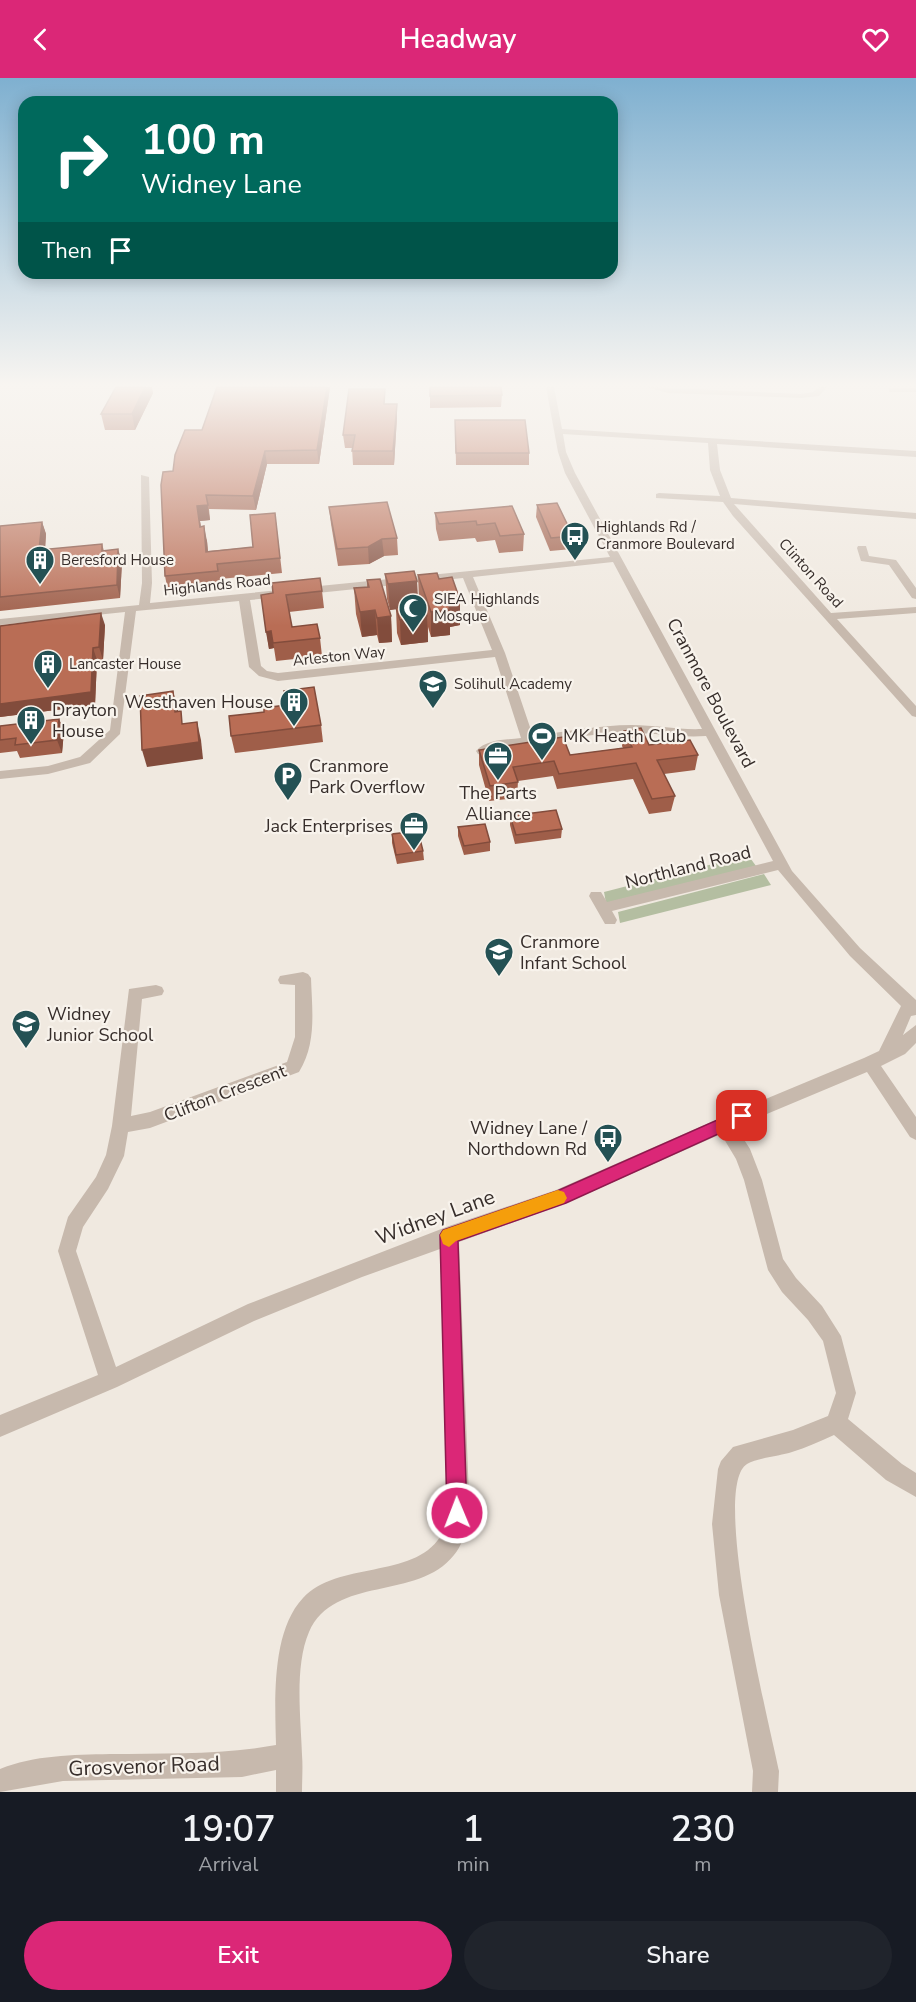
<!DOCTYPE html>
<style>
body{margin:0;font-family:"Nunito Sans",sans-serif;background:#20242c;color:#f1f3f6;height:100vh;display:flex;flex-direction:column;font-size:22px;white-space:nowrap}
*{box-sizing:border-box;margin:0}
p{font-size:20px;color:#9ea1a6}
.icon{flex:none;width:33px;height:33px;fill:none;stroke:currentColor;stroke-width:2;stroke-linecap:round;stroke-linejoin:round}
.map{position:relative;height:1714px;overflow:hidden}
.sheet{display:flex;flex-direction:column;background:#171b24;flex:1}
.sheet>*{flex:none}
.guide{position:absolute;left:18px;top:18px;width:600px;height:183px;border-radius:18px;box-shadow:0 3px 15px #0003;background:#00695c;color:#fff;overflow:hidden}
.pin{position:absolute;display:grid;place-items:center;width:51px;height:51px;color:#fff;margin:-26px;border-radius:12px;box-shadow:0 3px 9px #0006}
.me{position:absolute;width:66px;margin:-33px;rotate:359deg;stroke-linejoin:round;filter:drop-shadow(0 0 4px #0008)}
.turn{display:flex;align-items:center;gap:21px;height:126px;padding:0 24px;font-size:27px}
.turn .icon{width:78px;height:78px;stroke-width:2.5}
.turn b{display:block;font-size:42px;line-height:51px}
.then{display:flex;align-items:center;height:57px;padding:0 24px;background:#0003;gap:12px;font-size:22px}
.eta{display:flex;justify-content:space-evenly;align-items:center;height:102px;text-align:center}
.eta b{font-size:36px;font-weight:600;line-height:42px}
.button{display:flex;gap:12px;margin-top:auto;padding:12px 24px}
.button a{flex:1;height:69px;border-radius:36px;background:#db2777;color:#fff;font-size:24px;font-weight:600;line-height:69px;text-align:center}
.button a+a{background:#20242c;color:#f1f3f6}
header{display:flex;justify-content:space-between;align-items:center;height:78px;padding:0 24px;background:#db2777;color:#fff;font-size:27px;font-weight:600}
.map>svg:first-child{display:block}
.green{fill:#b4bea1}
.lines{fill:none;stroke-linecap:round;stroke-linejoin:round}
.minor{fill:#c7b9ad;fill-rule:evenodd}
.wall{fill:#9f5e49}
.shaded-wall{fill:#824c3c}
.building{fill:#b96d55;stroke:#824c3c;stroke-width:1.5}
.route{fill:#db2777;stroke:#8e194d;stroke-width:1.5}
.slow{fill:#f59e0b}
.labels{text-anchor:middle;stroke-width:4.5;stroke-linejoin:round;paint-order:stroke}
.far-poi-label{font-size:15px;fill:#372e2b;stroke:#f8f3ec;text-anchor:start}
.far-street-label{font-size:15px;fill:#372e2b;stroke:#f8f3ec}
.street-label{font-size:18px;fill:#372e2b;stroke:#f8f3ec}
.poi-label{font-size:18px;fill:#372e2b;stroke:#f8f3ec;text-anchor:start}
.near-street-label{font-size:21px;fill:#372e2b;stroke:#f8f3ec}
</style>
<header><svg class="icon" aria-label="back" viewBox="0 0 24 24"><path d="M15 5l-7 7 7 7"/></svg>Headway<svg class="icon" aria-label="heart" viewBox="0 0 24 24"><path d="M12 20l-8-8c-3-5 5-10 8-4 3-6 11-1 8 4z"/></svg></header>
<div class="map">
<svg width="916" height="1714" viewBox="0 0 916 1714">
<rect width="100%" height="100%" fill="#f0e9e0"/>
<g class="green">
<path d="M748 777 756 788 606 825 604 814Z"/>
<path d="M764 796 771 807 620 845 618 834Z"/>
</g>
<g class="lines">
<g class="minor">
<path d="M546 309H554L562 351 916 373V379L717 366 720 392 731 420 916 435V441L734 426 831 535 916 529V535L837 541 916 628V639L912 638 733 438 723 424 656 420V416L659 415 720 418 710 392 708 365 563 356 566 374 575 395 792 793 860 870 916 922V937L911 938 903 957 916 947V965L905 976 881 988 916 1039V1062L910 1059 867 994 736 1049 750 1071 762 1102 783 1181 796 1200 822 1228 841 1258 856 1315 848 1341 902 1386 916 1395V1419L886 1402 834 1357C820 1363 806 1370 792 1374 780 1378 757 1380 747 1386 710 1409 770 1649 779 1693L778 1714H752L753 1693 719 1517 712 1446 718 1391 721 1383 733 1369 793 1352 828 1338 836 1315 823 1263 808 1242 782 1214 768 1192 744 1102 736 1081 721 1056 566 1125 459 1164 470 1444C466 1454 461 1469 454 1477 418 1523 334 1497 309 1554 294 1589 301 1641 302 1677 303 1689 302 1702 302 1714H276V1692L242 1699 63 1703 0 1714V1691C34 1677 73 1677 110 1676 165 1675 221 1677 276 1667 275 1623 271 1554 303 1520 337 1483 413 1501 440 1459 443 1454 445 1448 448 1443L440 1171 362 1199 254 1243 117 1309 0 1359V1337L98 1297 58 1173 68 1139 96 1099 106 1077 112 1048 129 911 156 907 162 909 164 913 162 917 142 921 131 1038 150 1034 287 984 295 959V907L280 906 278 902 280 898 303 894 308 896 311 900C312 932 317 965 299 994L150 1050 128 1054 124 1078 108 1111 83 1149 76 1173 116 1289 248 1226 449 1148 556 1112 718 1041 864 980 879 973 901 928 850 878 778 792 612 833 617 842 615 846H605L589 818 591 814H601L607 824 773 783 706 658C681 660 657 655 632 655 587 654 539 666 494 672L482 677 478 676 476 673C487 661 506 662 521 660L495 579 278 603 259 598 249 589 239 523 136 533 120 656 90 685 48 696 0 701V693L48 688 80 679 110 652 125 534 0 547V541L139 527 142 505 141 397 149 399 152 505 150 525 610 479 565 395 558 374ZM613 484 702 651C678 652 655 647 632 647 599 647 565 654 533 658L505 575 473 499ZM463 500 492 572 278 595 267 593 261 588 250 522Z"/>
<path d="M647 309 801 316 813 314 819 309H827L819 318 801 320 668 315Z"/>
<path d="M892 310H916V314H889V310Z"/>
<path d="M858 468H866L869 478 896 482 916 510V521L912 520 889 487 861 483 857 470Z"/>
</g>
</g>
<g class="wall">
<path d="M217 309H330L319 386H267L256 432 209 431 210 442 200 443 201 449 207 463 208 473 253 469 275 435 282 495 220 501 221 507 168 513 165 498 173 393 202 352Z"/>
<path d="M153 315 135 352H105L101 336Z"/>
<path d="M502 317 501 329 430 330V318Z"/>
<path d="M386 326 397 339 394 387H353L352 370H345L343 357Z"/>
<path d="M455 342 529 375V387H456Z"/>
<path d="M537 427 573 458 572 471 550 473 536 439Z"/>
<path d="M512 428 524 456 523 473 499 475 495 462 477 464 475 460 439 463 436 451 435 435Z"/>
<path d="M329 429 397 460 398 477 384 478 369 486 338 488 331 446Z"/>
<path d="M42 444 46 456 45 472 102 466 104 473 122 484 120 520 0 533V448Z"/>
<path d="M385 496 417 503 418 527H420L419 522 418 497 439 501 460 522V547L450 549V557L431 559 428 549V564L401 567 397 555 396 531 390 532 387 521Z"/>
<path d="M367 502 391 538 392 564 379 565 377 557 362 559 356 536 354 510 367 509Z"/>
<path d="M322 513 324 530 289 534 292 549 320 560 322 578 276 583 274 570 269 571 261 517Z"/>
<path d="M105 547 103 582H97L95 627 0 639V548Z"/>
<path d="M59 641 64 653 62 675 20 680 17 673 0 675V648Z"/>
<path d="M321 647 323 664 235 675 231 658Z"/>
<path d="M624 653 649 667 698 677 695 692 664 696 675 718 671 733 649 736 633 701 557 711 553 698 518 703 517 720 489 723 479 687V672L570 677 623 670 622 668Z"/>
<path d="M510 738 562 751 561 760 515 766 510 747Z"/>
<path d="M458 749 490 764V773L464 777 458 758Z"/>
<path d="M392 756 423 773 424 782 397 786 392 765Z"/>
</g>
<g class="shaded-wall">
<path d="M145 309H152L153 315 135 352 132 336Z"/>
<path d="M327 309H330L319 386 317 372Z"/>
<path d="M397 326V339L394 387 393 373Z"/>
<path d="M265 373 267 386 256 432 253 418Z"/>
<path d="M206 417 210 442 200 443 202 463 197 428Z"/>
<path d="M42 444 46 456 44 485 39 472Z"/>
<path d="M204 448 207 463 209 488 206 474Z"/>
<path d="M382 461 384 478 369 486 368 469Z"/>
<path d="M118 471 122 484 120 520 117 507Z"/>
<path d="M417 503 418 528 390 532 388 506Z"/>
<path d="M460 522V547L450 549V557L431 559V534L447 524Z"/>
<path d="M375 532 377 557 362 559 360 534Z"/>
<path d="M101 535 105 547 103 582 99 569Z"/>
<path d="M391 538 392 564 379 565 377 540Z"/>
<path d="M427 538 428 564 401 567 400 542Z"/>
<path d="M271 553 274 570 269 571 266 554Z"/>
<path d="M93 570 97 582 95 627 0 639V626Z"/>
<path d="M173 613 178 631 179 651 175 634Z"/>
<path d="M59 641 64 653 62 675 57 662Z"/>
<path d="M197 644 201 662 203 681 147 689 142 672Z"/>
</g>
<g class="building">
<path d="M116 309H145L132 336H101Z"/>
<path d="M217 309H327L317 372 265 373 253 418 206 417 208 427 197 428 200 449 204 448 206 474 253 469 250 437 275 435 280 480 217 486 218 493 165 498 161 407 163 394 173 393 175 377 185 352H202Z"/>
<path d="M430 309H501L502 317 430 318Z"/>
<path d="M349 311H385L384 326H397L393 373H352L355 357H343Z"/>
<path d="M455 342H525L529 375H456Z"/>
<path d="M387 424 397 460 382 461 368 469 337 471 329 429Z"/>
<path d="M557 425 573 458 551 460 537 427Z"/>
<path d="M512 428 524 456 500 458 495 445 477 447 476 443 439 446 435 435Z"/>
<path d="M42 444 39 472 102 466V473L118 471 117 507 0 519V448Z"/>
<path d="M414 493 417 503 388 506 385 496Z"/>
<path d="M437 495 439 501 452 499 460 522 447 524 450 531 431 534 418 497Z"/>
<path d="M320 500 322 513 286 517 292 549 317 546 320 560 273 565 271 553 266 554 261 517 273 515 272 505Z"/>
<path d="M380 501 391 538 377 540 375 532 360 534 354 510 369 509 367 502Z"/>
<path d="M424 526 427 538 400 542 396 530Z"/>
<path d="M101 535 99 569 93 570 91 614 0 626V548Z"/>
<path d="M314 609 321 647 231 658 229 638 264 634V630L286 627 284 613Z"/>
<path d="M173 613 175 634 181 633 182 646 197 644 199 664 142 672 140 618Z"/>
<path d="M59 641 57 662 15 667 16 660 0 662V648Z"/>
<path d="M641 650 649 667 690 662 698 677 657 682 675 718 652 721 636 685 559 696 554 683 513 689 518 704 490 708 479 672 563 659 570 677 632 669 624 653Z"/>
<path d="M556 732 562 751 516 757 510 738Z"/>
<path d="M485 746 490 764 464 768 458 749Z"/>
<path d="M418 753 423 773 396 777 392 756Z"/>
</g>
<linearGradient id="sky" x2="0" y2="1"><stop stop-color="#7fb0d0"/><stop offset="0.56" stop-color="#f8f5f1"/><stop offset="1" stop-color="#f8f5f1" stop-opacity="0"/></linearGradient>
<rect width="916" height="548" fill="url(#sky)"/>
<path class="route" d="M742 1031 747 1033 750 1038 747 1043 566 1125 458 1163 467 1435 464 1442 457 1445 450 1442 447 1435 440 1157 443 1152 557 1113Z"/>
<path class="slow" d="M558 1112 564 1114 567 1120 564 1125 456 1163 449 1169 443 1166 440 1157 443 1152Z"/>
<defs>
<g id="bus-pin" transform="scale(1.5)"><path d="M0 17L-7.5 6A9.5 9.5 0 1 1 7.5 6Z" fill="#245154" stroke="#f8f3ec"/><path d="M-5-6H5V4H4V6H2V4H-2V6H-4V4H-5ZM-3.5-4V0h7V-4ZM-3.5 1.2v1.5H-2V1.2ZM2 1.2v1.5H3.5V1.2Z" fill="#fff"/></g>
<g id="building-pin" transform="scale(1.5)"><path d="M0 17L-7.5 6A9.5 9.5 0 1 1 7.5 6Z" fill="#245154" stroke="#f8f3ec"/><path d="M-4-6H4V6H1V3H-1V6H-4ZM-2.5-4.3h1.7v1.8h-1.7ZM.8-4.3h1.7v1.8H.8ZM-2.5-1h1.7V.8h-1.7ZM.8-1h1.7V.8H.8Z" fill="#fff"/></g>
<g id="mosque-pin" transform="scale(1.5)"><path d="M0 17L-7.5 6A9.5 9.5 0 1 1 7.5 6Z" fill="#245154" stroke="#f8f3ec"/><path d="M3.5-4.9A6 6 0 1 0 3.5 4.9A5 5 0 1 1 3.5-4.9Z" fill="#fff"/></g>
<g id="school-pin" transform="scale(1.5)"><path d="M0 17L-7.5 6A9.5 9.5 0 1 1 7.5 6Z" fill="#245154" stroke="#f8f3ec"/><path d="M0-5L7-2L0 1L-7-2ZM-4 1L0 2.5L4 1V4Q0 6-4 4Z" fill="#fff"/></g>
<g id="stadium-pin" transform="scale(1.5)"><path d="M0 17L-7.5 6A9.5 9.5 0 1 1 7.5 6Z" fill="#245154" stroke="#f8f3ec"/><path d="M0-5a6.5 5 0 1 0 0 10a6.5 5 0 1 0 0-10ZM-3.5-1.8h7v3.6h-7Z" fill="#fff"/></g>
<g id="office-pin" transform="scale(1.5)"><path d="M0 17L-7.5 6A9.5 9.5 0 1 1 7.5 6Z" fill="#245154" stroke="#f8f3ec"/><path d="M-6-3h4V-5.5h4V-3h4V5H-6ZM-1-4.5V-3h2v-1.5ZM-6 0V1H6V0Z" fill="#fff"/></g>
<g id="parking-pin" transform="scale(1.5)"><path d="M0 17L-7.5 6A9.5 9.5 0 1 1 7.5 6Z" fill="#245154" stroke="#f8f3ec"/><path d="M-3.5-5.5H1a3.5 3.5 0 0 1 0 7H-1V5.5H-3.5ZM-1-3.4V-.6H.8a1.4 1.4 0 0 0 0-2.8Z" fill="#fff"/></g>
</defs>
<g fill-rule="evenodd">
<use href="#bus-pin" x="575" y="458"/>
<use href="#building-pin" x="40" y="482"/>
<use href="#mosque-pin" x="413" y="530"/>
<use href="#building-pin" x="48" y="586"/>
<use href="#school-pin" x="433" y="606"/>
<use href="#building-pin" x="294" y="624"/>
<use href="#building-pin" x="31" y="642"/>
<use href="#stadium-pin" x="542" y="658"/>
<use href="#office-pin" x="498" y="678"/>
<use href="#parking-pin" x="288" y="698"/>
<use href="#office-pin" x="414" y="748"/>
<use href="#school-pin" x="499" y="874"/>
<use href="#school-pin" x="26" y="946"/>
<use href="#bus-pin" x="608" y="1060"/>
</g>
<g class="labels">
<g class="far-poi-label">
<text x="596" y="454">Highlands Rd /<tspan x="596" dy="17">Cranmore Boulevard</tspan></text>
<text x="61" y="487">Beresford House</text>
<text x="434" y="526">SIEA Highlands<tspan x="434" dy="17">Mosque</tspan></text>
<text x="69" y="591">Lancaster House</text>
<text x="454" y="611">Solihull Academy</text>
</g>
<g class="far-street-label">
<text transform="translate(811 495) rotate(48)" y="5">Clinton Road</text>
<text transform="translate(217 507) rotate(-6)" y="5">Highlands Road</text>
<text transform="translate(339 578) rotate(-6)" y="5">Arleston Way</text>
</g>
<g class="street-label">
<text transform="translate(711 615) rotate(62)" y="6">Cranmore Boulevard</text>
<text transform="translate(688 789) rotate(-14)" y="6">Northland Road</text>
<text transform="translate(225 1015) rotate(-21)" y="6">Clifton Crescent</text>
</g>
<g class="poi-label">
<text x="273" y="630" text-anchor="end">Westhaven House</text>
<text x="52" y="638">Drayton<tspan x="52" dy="21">House</tspan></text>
<text x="563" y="664">MK Heath Club</text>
<text x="309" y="694">Cranmore<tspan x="309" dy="21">Park Overflow</tspan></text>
<text x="498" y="721" text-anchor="middle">The Parts<tspan x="498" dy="21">Alliance</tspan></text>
<text x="393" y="754" text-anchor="end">Jack Enterprises</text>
<text x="520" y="870">Cranmore<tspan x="520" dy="21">Infant School</tspan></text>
<text x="47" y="942">Widney<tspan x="47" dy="21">Junior School</tspan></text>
<text x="587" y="1056" text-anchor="end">Widney Lane /<tspan x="587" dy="21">Northdown Rd</tspan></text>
</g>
<g class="near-street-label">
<text transform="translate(435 1139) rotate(-20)" y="7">Widney Lane</text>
<text transform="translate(144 1688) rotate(-2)" y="7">Grosvenor Road</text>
</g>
</g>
</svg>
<div class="pin" style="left:742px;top:1038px;background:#d93025"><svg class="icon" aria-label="arrive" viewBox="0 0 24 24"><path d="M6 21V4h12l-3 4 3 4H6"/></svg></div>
<svg class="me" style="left:457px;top:1435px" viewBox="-20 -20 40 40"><circle r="17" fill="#db2777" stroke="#fff" stroke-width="3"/><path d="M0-11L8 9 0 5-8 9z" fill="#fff"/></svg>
<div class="guide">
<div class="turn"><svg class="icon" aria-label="right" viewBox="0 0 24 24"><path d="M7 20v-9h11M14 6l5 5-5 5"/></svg><div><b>100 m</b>Widney Lane</div></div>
<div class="then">Then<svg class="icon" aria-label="arrive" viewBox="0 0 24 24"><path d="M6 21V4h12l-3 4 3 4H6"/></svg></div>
</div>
</div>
<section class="sheet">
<div class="eta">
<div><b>19:07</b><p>Arrival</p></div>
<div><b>1</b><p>min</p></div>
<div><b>230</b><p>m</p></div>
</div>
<div class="button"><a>Exit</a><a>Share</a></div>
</section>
